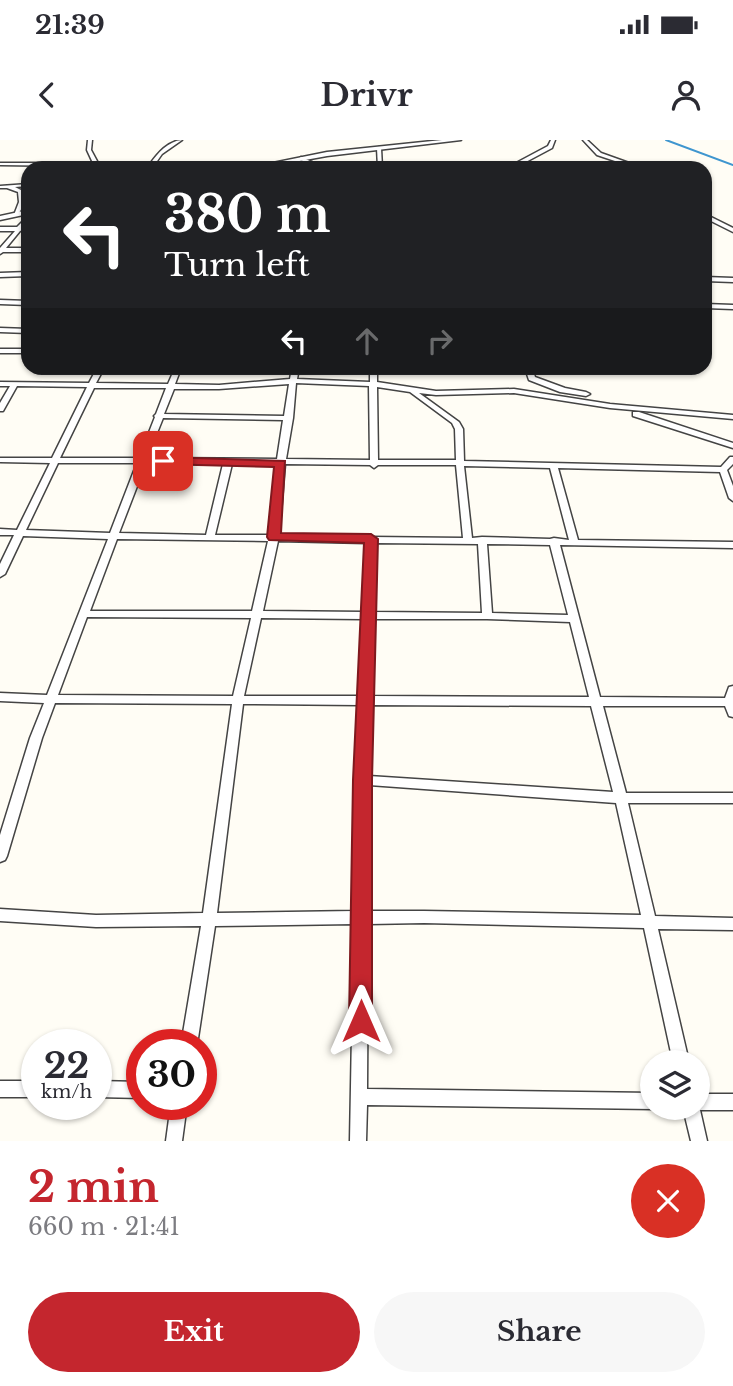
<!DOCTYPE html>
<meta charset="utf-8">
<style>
body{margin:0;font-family:"Libre Baskerville",serif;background:#f7f7f7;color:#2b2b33;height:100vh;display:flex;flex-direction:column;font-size:26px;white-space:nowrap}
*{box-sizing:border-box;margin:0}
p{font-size:23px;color:#7c7c81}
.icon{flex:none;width:38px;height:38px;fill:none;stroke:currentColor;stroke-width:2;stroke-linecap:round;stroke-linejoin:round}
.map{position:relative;height:1001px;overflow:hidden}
.sheet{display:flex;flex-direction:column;background:#fff;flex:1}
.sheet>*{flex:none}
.hud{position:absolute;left:21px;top:21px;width:691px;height:214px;border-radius:21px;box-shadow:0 2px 5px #0004;background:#202124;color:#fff;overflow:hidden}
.controls{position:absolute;left:640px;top:910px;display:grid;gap:14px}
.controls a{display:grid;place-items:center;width:70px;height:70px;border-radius:50%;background:#fff;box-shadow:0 2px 5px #0004;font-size:35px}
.speed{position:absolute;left:21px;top:889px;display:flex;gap:14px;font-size:35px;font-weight:700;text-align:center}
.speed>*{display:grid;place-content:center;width:91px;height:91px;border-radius:50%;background:#fff;box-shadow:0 2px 5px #0004;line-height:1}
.speed small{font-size:18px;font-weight:400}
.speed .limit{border:10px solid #d22;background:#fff;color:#111}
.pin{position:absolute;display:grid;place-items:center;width:60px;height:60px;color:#fff;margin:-30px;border-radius:14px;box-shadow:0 4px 10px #0006}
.me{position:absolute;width:77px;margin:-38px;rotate:0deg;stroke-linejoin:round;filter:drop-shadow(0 0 5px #0008)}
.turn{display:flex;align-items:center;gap:24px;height:147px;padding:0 28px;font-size:32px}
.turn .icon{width:91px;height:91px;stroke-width:2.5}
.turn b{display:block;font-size:49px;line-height:60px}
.lanes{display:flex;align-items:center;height:66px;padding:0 28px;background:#0003;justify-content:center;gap:35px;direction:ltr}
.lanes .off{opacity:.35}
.round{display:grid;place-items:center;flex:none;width:74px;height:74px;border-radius:37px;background:#f7f7f7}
.head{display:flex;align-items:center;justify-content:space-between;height:119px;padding:0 28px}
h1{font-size:42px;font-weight:700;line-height:52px;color:#c4262e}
.cta{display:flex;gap:14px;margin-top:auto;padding:14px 28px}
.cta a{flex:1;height:80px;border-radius:42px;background:#c4262e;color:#fff;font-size:28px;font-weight:700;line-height:80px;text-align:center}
.cta a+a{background:#f7f7f7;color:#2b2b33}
.status{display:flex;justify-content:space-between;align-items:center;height:49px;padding:0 35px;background:#fff;direction:ltr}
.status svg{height:19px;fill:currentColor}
header{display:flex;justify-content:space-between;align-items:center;height:91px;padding:0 28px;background:#fff;font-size:32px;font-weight:700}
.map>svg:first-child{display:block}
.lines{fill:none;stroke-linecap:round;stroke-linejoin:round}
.stream{stroke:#3f96cf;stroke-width:2}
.minor-casing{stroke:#444;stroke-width:3}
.tertiary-casing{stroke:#444;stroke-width:3}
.minor{fill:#fff;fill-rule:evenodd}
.tertiary{fill:#fff;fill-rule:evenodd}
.route{fill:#c4262e;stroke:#7f191e;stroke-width:2}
</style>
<div class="status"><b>21:39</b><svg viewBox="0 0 49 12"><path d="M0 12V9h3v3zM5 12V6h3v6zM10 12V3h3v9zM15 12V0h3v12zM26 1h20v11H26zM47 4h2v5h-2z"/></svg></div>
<header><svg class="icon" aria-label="back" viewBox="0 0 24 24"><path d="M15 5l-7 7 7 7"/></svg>Drivr<svg class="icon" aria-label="person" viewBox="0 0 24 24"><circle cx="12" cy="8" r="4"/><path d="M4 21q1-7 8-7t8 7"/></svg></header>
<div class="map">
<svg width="733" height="1001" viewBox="0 0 733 1001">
<rect width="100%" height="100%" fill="#fffdf5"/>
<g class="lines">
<path class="stream" d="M666 0 733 25"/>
<g class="minor-casing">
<g id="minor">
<path d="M88 0H92L91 10 98 23 150 24C158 13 168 1 182 0L162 14 155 24 252 25 254 26 253 28 153 27 148 28 149 27 0 25V23H93L87 10Z"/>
<path d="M551 0H555L552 8 522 24 521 28H517L518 22 548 6Z"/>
<path d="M583 0H587L601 13 643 28H636L597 15Z"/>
<path d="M379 7 381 8 382 28H378L377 8Z"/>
<path d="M301 17 323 27V28H317L299 19Z"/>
<path d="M28 44V46L15 47 23 51 25 62 18 75H14L19 62 18 52 7 48H0V46Z"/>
<path d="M705 74 733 88V92L705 78Z"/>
<path d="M28 76V81L23 88 25 89 20 91 6 108H28V112H3L0 114V108L15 91H0V87H17Z"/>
<path d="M28 132V136L0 137V133Z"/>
<path d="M705 137 733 138V142L705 141Z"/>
<path d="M0 160 28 161V165L0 164Z"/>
<path d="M705 164 733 165V169L705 168Z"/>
<path d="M0 188 28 189V193L0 192Z"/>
<rect x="0" y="209" width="28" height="4"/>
<path d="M97 228H104L96 243 168 244 175 228H181L175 244 219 245 290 239 292 228H299L297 239 370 242V228H377V242L436 251 514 249 610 264 733 275V279L610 268 514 253 436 255 419 253 459 282 463 289 464 321 721 327 730 317H733V324L727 330 733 346V361L729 358 720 332 558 328 578 400 733 402V408L560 405 600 557 725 558 729 547 733 546V577L729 576 725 566H603L626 653H733V663H628L655 776 733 778V790L658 789 689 922H673L644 788 424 783 368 784 367 949 653 953V968H656L653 969 367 965 366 1001H350L354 784 215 786 197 905H181L201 786 96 787 0 781V769L96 775 203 773 232 564 55 563 42 598 7 716 5 720 0 722V695L30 598 44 563 0 561V553L47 555 108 399 23 396 5 434 0 437V424L14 395H0V389L17 390 50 323 0 322V318H52L87 247 17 246 3 271H0V263L10 246H0V242L89 243ZM296 243 369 246 370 320 286 319 293 278ZM289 244 284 276 164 274 174 249H219ZM377 247 410 252 452 283 455 289 456 320H378ZM94 248H166L156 274 154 276 155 277 139 318H60ZM163 278 283 280 277 319 147 318ZM58 323H137L110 393 26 390ZM146 323 223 324 206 395 119 393ZM232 324H277L270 395H215ZM285 324 370 325 374 328 378 325H456L463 398 279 396ZM464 326 550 328 569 400 554 398 550 399 482 397 472 398ZM117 399 268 401 252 471H90ZM278 401 366 403 364 472 263 471ZM376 403 478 404 482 473 374 472ZM487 404 550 405 568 475 492 473ZM87 477 251 478 233 556 58 555ZM261 478 363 479 360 556H244ZM373 479H487L570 482 589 557 371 556ZM243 564 360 565 354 771 217 773ZM371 565 591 566 613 652 369 636ZM369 645 616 663 641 775 424 771H368Z"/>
<path d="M525 228H532L535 237 565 248 586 252 590 254 586 256 560 252 529 240Z"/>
<path d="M633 272H639L733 303V308L633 276Z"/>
<rect x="0" y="941" width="37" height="16"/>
<path d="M96 941 142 942V958L96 957Z"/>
<path d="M698 954H733V970H700L707 1001H691L683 968H698Z"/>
<path d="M171 964H187L182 1001H166Z"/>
</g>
</g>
<g class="tertiary-casing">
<g id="tertiary">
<path d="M442 0H461L327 16 261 28H248L327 12Z"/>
<path d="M28 70V74L0 80V76Z"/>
</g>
</g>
<use href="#minor" class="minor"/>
<use href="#tertiary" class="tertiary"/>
</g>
<path class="route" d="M163 317 285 321 281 393 371 394 378 399 372 640V881L369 889 361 892 353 889 349 881 353 640 364 403 269 400 267 397 274 327 159 324 157 321Z"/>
</svg>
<div class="controls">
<a><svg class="icon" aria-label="layers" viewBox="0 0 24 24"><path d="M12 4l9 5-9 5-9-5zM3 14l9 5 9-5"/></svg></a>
</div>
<div class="speed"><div>22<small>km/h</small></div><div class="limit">30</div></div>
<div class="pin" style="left:163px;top:321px;background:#d93025"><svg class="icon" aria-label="arrive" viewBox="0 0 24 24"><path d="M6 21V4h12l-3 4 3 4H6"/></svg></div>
<svg class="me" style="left:361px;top:881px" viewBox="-20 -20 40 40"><path d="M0-17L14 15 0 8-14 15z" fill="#c4262e" stroke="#fff" stroke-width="4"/></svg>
<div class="hud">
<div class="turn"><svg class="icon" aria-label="left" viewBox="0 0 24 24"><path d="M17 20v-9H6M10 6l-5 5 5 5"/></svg><div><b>380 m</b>Turn left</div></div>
<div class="lanes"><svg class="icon" aria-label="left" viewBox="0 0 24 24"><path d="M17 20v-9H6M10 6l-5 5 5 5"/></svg><svg class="icon off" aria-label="ahead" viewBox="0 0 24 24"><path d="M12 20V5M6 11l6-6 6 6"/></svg><svg class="icon off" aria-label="right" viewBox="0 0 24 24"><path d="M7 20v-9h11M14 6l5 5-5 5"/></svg></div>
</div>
</div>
<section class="sheet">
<div class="head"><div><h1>2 min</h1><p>660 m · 21:41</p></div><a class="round" style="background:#d93025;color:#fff"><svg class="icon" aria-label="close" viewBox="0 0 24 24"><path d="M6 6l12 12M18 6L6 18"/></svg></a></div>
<div class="cta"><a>Exit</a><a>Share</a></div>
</section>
